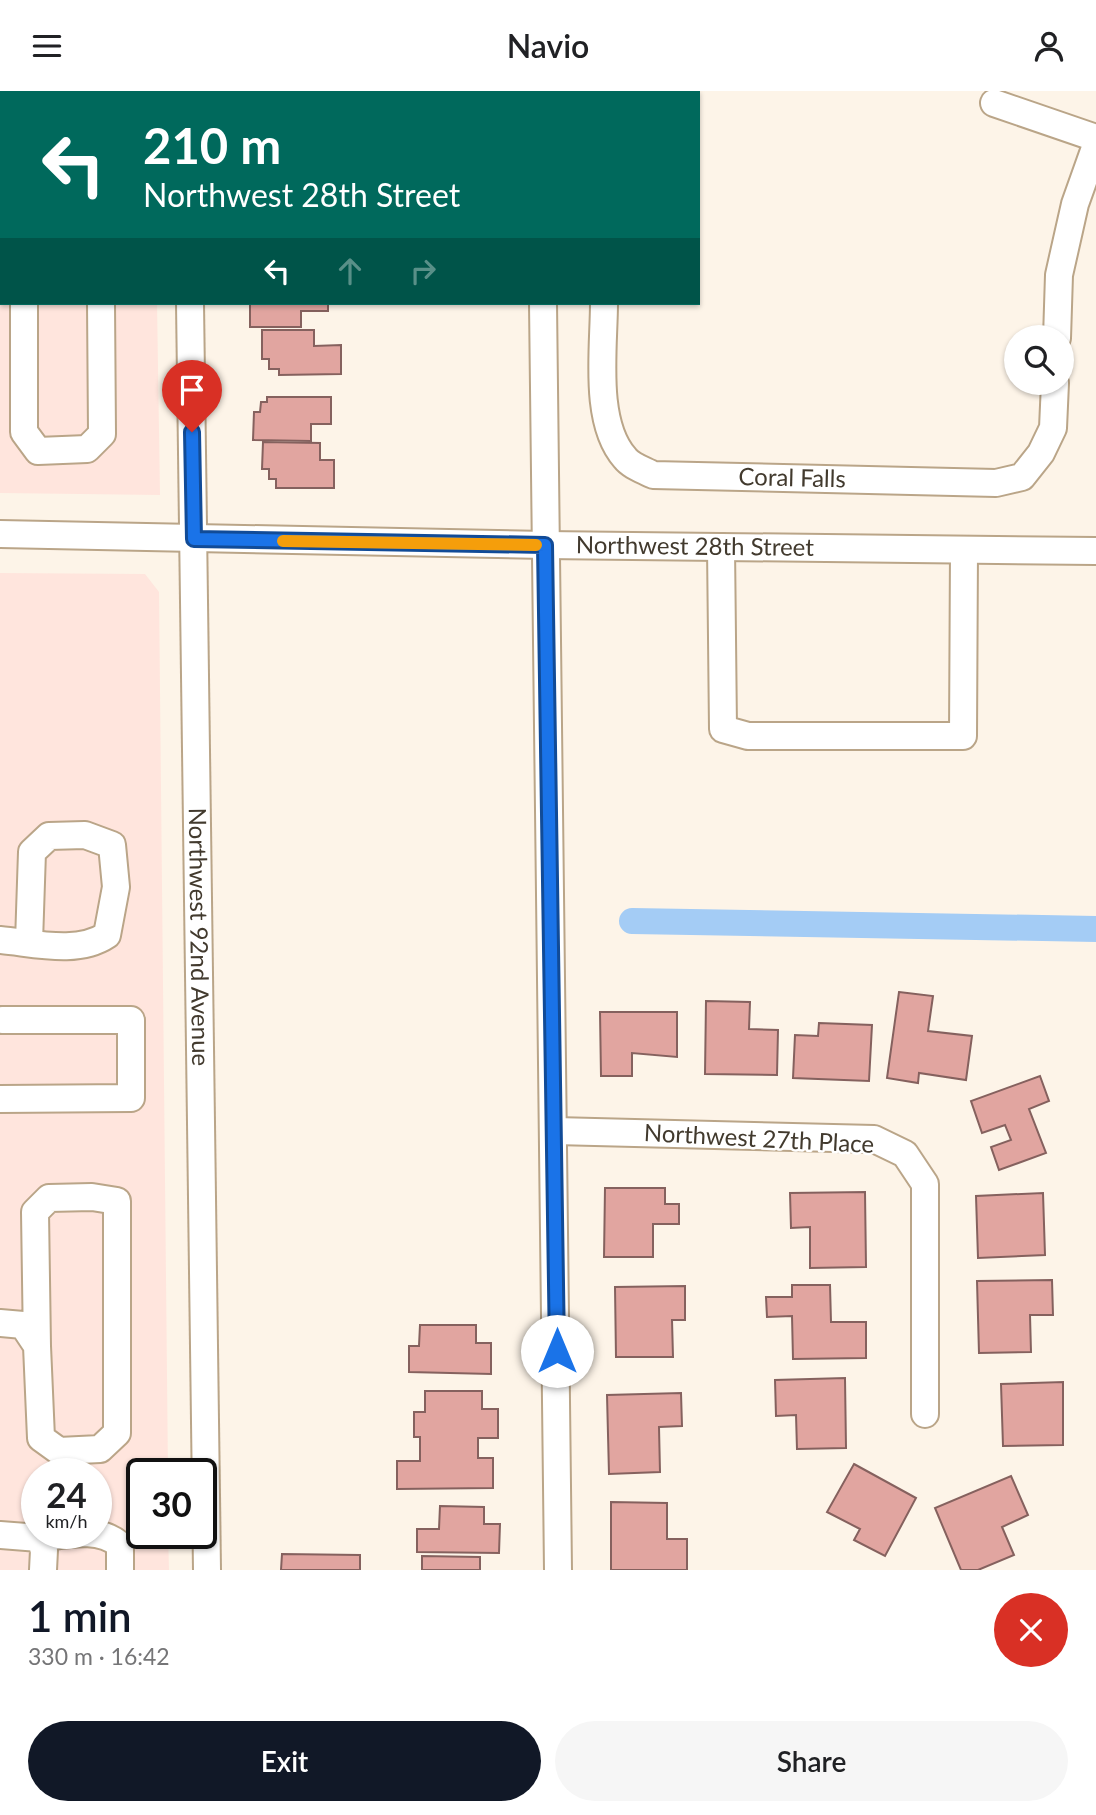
<!DOCTYPE html>
<meta charset="utf-8">
<style>
body{margin:0;font-family:Lato,sans-serif;background:#f6f6f6;color:#202124;height:100vh;display:flex;flex-direction:column;font-size:26px;white-space:nowrap}
*{box-sizing:border-box;margin:0}
p{font-size:23px;color:#757577}
.icon{flex:none;width:38px;height:38px;fill:none;stroke:currentColor;stroke-width:2;stroke-linecap:round;stroke-linejoin:round}
.map{position:relative;height:1479px;overflow:hidden}
.side{display:flex;flex-direction:column;background:#fff;flex:1}
.side>*{flex:none}
.hud{position:absolute;left:0px;top:0px;width:700px;height:214px;box-shadow:0 2px 5px #0004;background:#00695c;color:#fff;overflow:hidden}
.controls{position:absolute;left:1004px;top:234px;display:grid;gap:14px}
.controls a{display:grid;place-items:center;width:70px;height:70px;border-radius:50%;background:#fff;box-shadow:0 2px 5px #0004;font-size:35px}
.speed{position:absolute;left:21px;top:1367px;display:flex;gap:14px;font-size:35px;font-weight:700;text-align:center}
.speed>*{display:grid;place-content:center;width:91px;height:91px;border-radius:50%;background:#fff;box-shadow:0 2px 5px #0004;line-height:1}
.speed small{font-size:18px;font-weight:400}
.speed .limit{border:4px solid #111;border-radius:10px;background:#fff;color:#111}
.pin{position:absolute;display:grid;place-items:center;width:60px;height:60px;color:#fff;margin:-72px -30px;border-radius:50% 50% 50% 0;rotate:-45deg;box-shadow:0 0 7px #0007}
.pin .icon{rotate:45deg}
.me{position:absolute;width:77px;margin:-38px;rotate:0deg;stroke-linejoin:round;filter:drop-shadow(0 0 5px #0008)}
.turn{display:flex;align-items:center;gap:24px;height:147px;padding:0 28px;font-size:32px}
.turn .icon{width:91px;height:91px;stroke-width:2.5}
.turn b{display:block;font-size:49px;line-height:60px}
.lanes{display:flex;align-items:center;height:66px;padding:0 28px;background:#0003;justify-content:center;gap:35px;direction:ltr}
.lanes .off{opacity:.35}
.round{display:grid;place-items:center;flex:none;width:74px;height:74px;border-radius:37px;background:#f6f6f6}
.headline{display:flex;align-items:center;justify-content:space-between;height:119px;padding:0 28px}
h1{font-size:42px;font-weight:600;line-height:52px;color:#111827}
.action{display:flex;gap:14px;margin-top:auto;padding:14px 28px}
.action a{flex:1;height:80px;border-radius:42px;background:#111827;color:#fff;font-size:28px;font-weight:600;line-height:80px;text-align:center}
.action a+a{background:#f6f6f6;color:#202124}
header{display:flex;justify-content:space-between;align-items:center;height:91px;padding:0 28px;background:#fff;font-size:32px;font-weight:600}
.map>svg:first-child{display:block}
.commercial{fill:#ffe5dd;fill-rule:evenodd}
.lines{fill:none;stroke-linecap:round;stroke-linejoin:round}
.canal{stroke:#a4ccf5;stroke-width:26}
.building{fill:#e1a5a0;stroke:#85615e;stroke-width:2}
.minor-casing{stroke:#baa588;stroke-width:30}
.minor{stroke:#fff;stroke-width:26}
.route-casing{stroke:#114b97;stroke-width:18}
.route{stroke:#1a73e8;stroke-width:12}
.slow{stroke:#f59e0b;stroke-width:12}
.labels{text-anchor:middle;stroke-width:5;stroke-linejoin:round;paint-order:stroke}
.street-label{font-size:24px;fill:#423a2e;stroke:#fff}
</style>
<header><svg class="icon" aria-label="menu" viewBox="0 0 24 24"><path d="M4 6h16M4 12h16M4 18h16"/></svg>Navio<svg class="icon" aria-label="person" viewBox="0 0 24 24"><circle cx="12" cy="8" r="4"/><path d="M4 21q1-7 8-7t8 7"/></svg></header>
<div class="map">
<svg width="1096" height="1479" viewBox="0 0 1096 1479">
<rect width="100%" height="100%" fill="#fdf4e8"/>
<g class="commercial">
<path d="M0 0H154L2 2V212H157L160 404 0 402Z"/>
<path d="M0 482 145 483 159 501 168 1382H142V1442H168L169 1479H0ZM37 1382H96V1442H37Z"/>
</g>
<g class="lines">
<path class="canal" d="M632 830 1096 838"/>
</g>
<g class="building">
<path d="M249 0H307L249 2Z"/>
<path d="M250 212H328V220H301V236H250Z"/>
<path d="M262 239H314V255L341 254V283L279 284V278H269V268H262Z"/>
<path d="M267 306H331V333H311V350L253 349 254 321H260L261 311H267Z"/>
<path d="M263 351 320 352V369H334V397H276V388H269V378H262Z"/>
<path d="M899 901 933 905 928 940 972 945 966 989 919 982 918 992 887 987Z"/>
<path d="M706 910 750 911 749 938 778 939 777 984 705 983Z"/>
<path d="M600 921H677V966L632 962V985H601Z"/>
<path d="M819 932 872 934 869 990 793 987 795 944 818 945Z"/>
<path d="M1040 985 1049 1010 1029 1018 1046 1062 999 1079 991 1056 1011 1049 1005 1034 982 1042 971 1010Z"/>
<path d="M605 1097H665V1113H679V1133H653V1166H604Z"/>
<path d="M865 1101 866 1176 810 1177V1136L791 1137 790 1102Z"/>
<path d="M1043 1102 1045 1164 978 1167 976 1105Z"/>
<path d="M1052 1189 1053 1224H1030L1031 1261 979 1262 977 1190Z"/>
<path d="M792 1194H830L831 1231H866V1267L793 1268 792 1225 767 1226 766 1206H792Z"/>
<path d="M685 1195V1229H672L673 1266H616L615 1196Z"/>
<path d="M420 1234H476V1252H491V1283L409 1281V1255H419Z"/>
<path d="M845 1287 846 1357 797 1358 796 1324 776 1325 775 1289Z"/>
<path d="M1063 1291V1354L1003 1355 1001 1293Z"/>
<path d="M425 1300H482V1318H498V1347H478V1367H493V1397L397 1398V1370H420V1346H414V1321H425Z"/>
<path d="M681 1302 682 1335 659 1336 660 1381 609 1383 607 1304Z"/>
<path d="M854 1373 916 1407 885 1465 854 1449 860 1438 827 1421Z"/>
<path d="M1011 1385 1028 1424 1002 1436 1014 1464 978 1479H961L935 1417Z"/>
<path d="M611 1411 667 1412V1448H687V1479H611Z"/>
<path d="M440 1415 484 1416V1433H500L499 1462 417 1461V1438H439Z"/>
<path d="M282 1463 360 1464V1479H281Z"/>
<path d="M422 1465 480 1466V1479H422Z"/>
</g>
<g class="lines">
<g class="minor-casing">
<g id="minor">
<path d="M95 0 96 2"/>
<path d="M187 0V2"/>
<path d="M542 0V2"/>
<path d="M23 2 24 0"/>
<path d="M635 2 636 0"/>
<path d="M994 12 1096 47"/>
<path d="M0 102H2"/>
<path d="M24 212V341L38 360 87 358 102 343 101 212"/>
<path id="s1" d="M190 212 207 1479"/>
<path d="M543 212 558 1479"/>
<path id="s2" d="M604 212C604 257 593 331 625 367 631 375 644 379 653 384L996 392 1022 386 1041 362 1053 337 1055 292"/>
<path d="M1057 247 1059 184 1075 113 1096 54"/>
<path id="s3" d="M0 443 545 454 1096 460"/>
<path d="M721 456 723 638 748 645H963L964 459"/>
<path d="M0 849C34 852 77 864 107 844L116 796 112 754 85 744 49 745 32 761 29 851"/>
<path d="M0 1008 131 1007V929H2"/>
<path d="M555 1040 874 1048 905 1063 925 1093V1323"/>
<path d="M0 1232 23 1234 37 1255 41 1347 59 1360 100 1358 117 1342V1110L92 1106 49 1107 35 1121 37 1255"/>
<path d="M0 1444 39 1447 44 1459 43 1479"/>
<path d="M39 1447C65 1444 99 1435 120 1454V1479"/>
</g>
</g>
<use href="#minor" class="minor"/>
</g>
<g class="lines">
<g class="route-casing">
<path id="route" d="M192 341 194 448 545 454 557 1260"/>
</g>
<use href="#route" class="route"/>
<path class="slow" d="M283 450 536 454"/>
</g>
<g class="labels">
<g class="street-label">
<text dy="8" stroke="none"><textPath href="#s2" startOffset="332">Coral Falls</textPath></text>
<text dy="8" stroke="none"><textPath href="#s3" startOffset="695">Northwest 28th Street</textPath></text>
<text dy="8" stroke="none"><textPath href="#s1" startOffset="634">Northwest 92nd Avenue</textPath></text>
<text transform="translate(759 1048) rotate(3)" y="8">Northwest 27th Place</text>
</g>
</g>
</svg>
<div class="controls">
<a><svg class="icon" aria-label="search" viewBox="0 0 24 24"><circle cx="10" cy="10" r="6"/><path d="M15 15l6 6"/></svg></a>
</div>
<div class="speed"><div>24<small>km/h</small></div><div class="limit">30</div></div>
<div class="pin" style="left:192px;top:341px;background:#d93025"><svg class="icon" aria-label="arrive" viewBox="0 0 24 24"><path d="M6 21V4h12l-3 4 3 4H6"/></svg></div>
<svg class="me" style="left:557px;top:1260px" viewBox="-20 -20 40 40"><circle r="19" fill="#fff"/><path d="M0-13L10 11 0 6-10 11z" fill="#1a73e8"/></svg>
<div class="hud">
<div class="turn"><svg class="icon" aria-label="left" viewBox="0 0 24 24"><path d="M17 20v-9H6M10 6l-5 5 5 5"/></svg><div><b>210 m</b>Northwest 28th Street</div></div>
<div class="lanes"><svg class="icon" aria-label="left" viewBox="0 0 24 24"><path d="M17 20v-9H6M10 6l-5 5 5 5"/></svg><svg class="icon off" aria-label="ahead" viewBox="0 0 24 24"><path d="M12 20V5M6 11l6-6 6 6"/></svg><svg class="icon off" aria-label="right" viewBox="0 0 24 24"><path d="M7 20v-9h11M14 6l5 5-5 5"/></svg></div>
</div>
</div>
<section class="side">
<div class="headline"><div><h1>1 min</h1><p>330 m · 16:42</p></div><a class="round" style="background:#d93025;color:#fff"><svg class="icon" aria-label="close" viewBox="0 0 24 24"><path d="M6 6l12 12M18 6L6 18"/></svg></a></div>
<div class="action"><a>Exit</a><a>Share</a></div>
</section>
